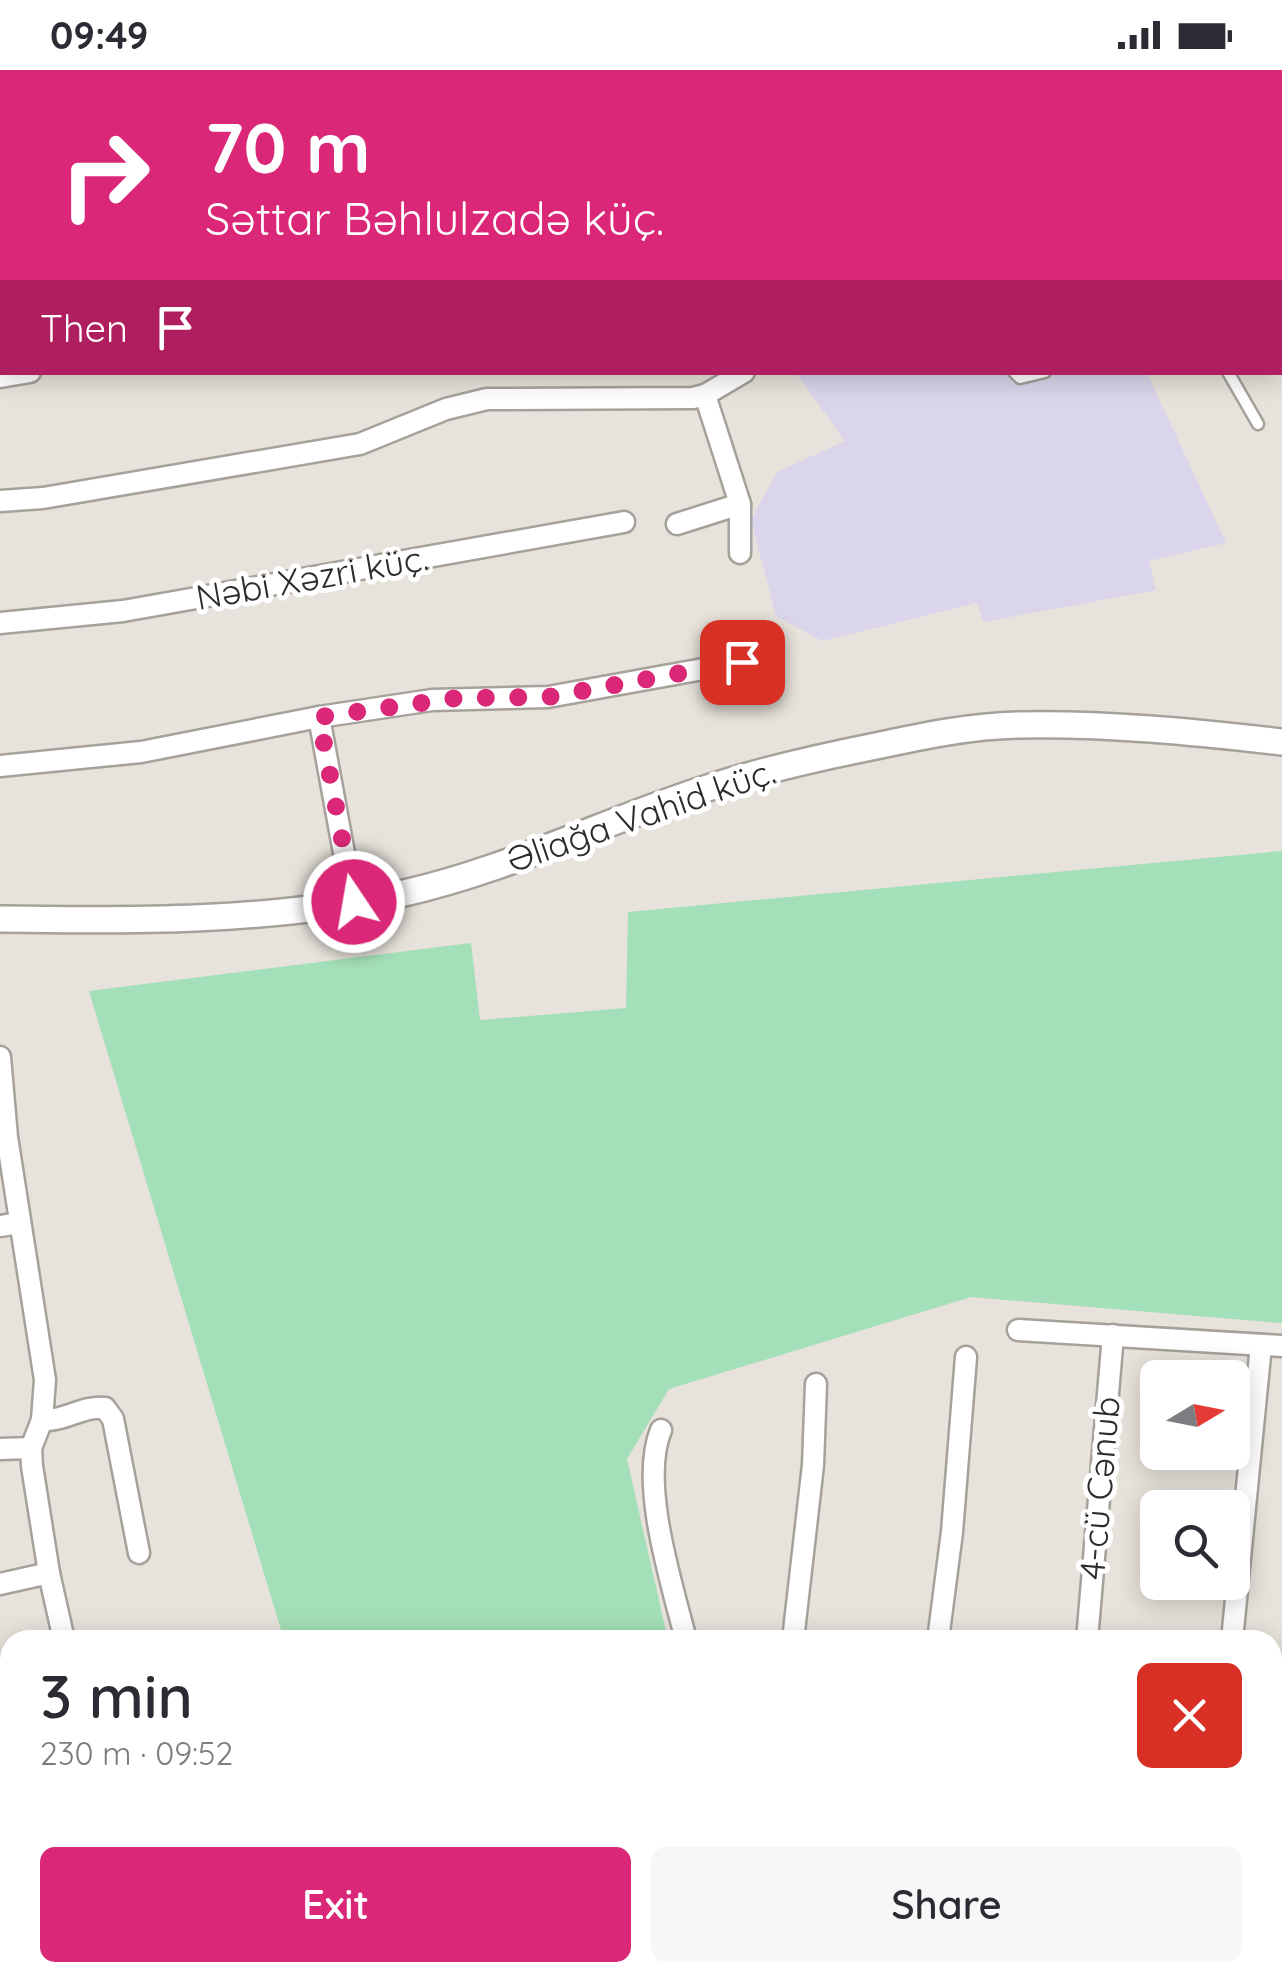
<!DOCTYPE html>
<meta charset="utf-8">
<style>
body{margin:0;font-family:Quicksand,sans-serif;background:#f7f7f7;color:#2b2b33;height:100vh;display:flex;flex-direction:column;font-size:38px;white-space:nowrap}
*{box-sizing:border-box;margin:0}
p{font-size:32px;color:#7c7c81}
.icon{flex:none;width:55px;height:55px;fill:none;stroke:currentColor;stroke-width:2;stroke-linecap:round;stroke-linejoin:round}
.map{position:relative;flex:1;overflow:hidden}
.drawer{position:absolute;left:0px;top:1560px;width:1282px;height:352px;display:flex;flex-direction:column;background:#fff;border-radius:30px 30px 0 0;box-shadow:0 5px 25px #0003}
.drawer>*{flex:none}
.top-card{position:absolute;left:0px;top:0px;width:1282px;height:305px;box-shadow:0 5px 25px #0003;background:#db2777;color:#fff;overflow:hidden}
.needle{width:65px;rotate:80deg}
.fabs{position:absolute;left:1140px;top:1290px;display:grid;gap:20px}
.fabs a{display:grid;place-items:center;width:110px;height:110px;border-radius:15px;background:#fff;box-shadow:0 5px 25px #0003;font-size:50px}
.pin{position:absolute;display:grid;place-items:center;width:85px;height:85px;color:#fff;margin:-42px;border-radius:20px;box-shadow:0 5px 15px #0006}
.me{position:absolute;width:110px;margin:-55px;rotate:348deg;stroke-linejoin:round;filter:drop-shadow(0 0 8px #0008)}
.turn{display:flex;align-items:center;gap:35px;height:210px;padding:0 40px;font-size:45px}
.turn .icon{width:130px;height:130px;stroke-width:2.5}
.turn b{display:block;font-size:70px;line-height:85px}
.then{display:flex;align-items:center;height:95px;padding:0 40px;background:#0003;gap:20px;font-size:38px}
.round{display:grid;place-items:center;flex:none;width:105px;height:105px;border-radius:15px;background:#f7f7f7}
.overview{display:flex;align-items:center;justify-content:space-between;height:170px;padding:0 40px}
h1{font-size:60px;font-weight:600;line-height:75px}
.primary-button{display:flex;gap:20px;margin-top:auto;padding:20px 40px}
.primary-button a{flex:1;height:115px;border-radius:15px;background:#db2777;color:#fff;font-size:40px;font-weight:600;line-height:115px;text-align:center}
.primary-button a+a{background:#f7f7f7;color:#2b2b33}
.status{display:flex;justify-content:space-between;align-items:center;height:70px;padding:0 50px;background:#fff;direction:ltr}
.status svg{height:28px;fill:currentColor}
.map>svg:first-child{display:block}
.education{fill:#dad5eb}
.green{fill:#a3dfb8}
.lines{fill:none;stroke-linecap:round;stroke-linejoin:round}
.service-casing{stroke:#a6a19b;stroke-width:15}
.minor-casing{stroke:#a6a19b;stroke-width:25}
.tertiary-casing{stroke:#a6a19b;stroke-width:30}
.service{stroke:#fff;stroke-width:10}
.minor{stroke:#fff;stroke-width:20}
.tertiary{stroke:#fff;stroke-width:25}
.route{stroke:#db2777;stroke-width:18;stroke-dasharray:0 32.4}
.labels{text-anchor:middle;stroke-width:10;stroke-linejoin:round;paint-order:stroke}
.street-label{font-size:35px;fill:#2e2c2a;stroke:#fff}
</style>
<div class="status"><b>09:49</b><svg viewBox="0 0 49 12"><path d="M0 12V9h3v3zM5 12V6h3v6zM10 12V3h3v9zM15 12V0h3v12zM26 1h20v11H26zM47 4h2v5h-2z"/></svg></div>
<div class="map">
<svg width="1282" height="1912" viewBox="0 0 1282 1912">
<rect width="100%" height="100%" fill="#e7e2db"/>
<path class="education" d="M796 303H1147L1226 473 1149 491 1156 520 983 552 977 533 822 571 776 546 751 450 777 402 845 371Z"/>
<path class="green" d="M1282 781V1253L971 1227 669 1319 627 1389 668 1570H284L89 921 471 873 480 950 626 938 628 842Z"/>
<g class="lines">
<g class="service-casing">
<g id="service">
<path d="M1280 195 1282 194"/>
<path d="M1014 302 1020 308 1045 302"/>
<path d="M1228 302 1258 354"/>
<path d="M730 1902 731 1912"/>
<path d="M766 1912 859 1902"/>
</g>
</g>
<g class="minor-casing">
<g id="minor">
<path d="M221 0V2"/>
<path d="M657 0 658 2"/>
<path d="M1076 0 1077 2"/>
<path d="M79 2 81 0"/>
<path d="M905 2 910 0"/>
<path d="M0 122 2 117"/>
<path d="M0 307 30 302"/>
<path d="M705 325 740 434V483"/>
<path d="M0 431 43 428 360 374 446 339 487 329 693 328 705 325 744 302"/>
<path d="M677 454 740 434"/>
<path d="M0 553 123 541 624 452"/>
<path d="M319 647 353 832"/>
<path d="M0 696 141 682 319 647 432 630 548 627 742 592"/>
<path d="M0 987 7 1067 45 1310 42 1350 31 1378 32 1396 49 1503 64 1570"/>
<path d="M0 1156 20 1153"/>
<path d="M1018 1260 1282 1276"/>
<path d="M42 1350C64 1352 83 1335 105 1338L113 1349 139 1483"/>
<path d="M661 1360C639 1413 672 1514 686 1570"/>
<path d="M0 1379 31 1378"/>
<path d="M0 1514 49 1503"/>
<path d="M793 1570 813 1395 816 1314"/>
<path d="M938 1570 952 1462 966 1287"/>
<path d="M1087 1570 1113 1265"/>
<path d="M1232 1570 1261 1275"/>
<path d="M0 1661 10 1660"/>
<path d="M315 1902 317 1912"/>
<path d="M443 1902 445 1912"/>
<path d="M567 1912 587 1902"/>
<path d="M1053 1912 1054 1902"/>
<path d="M1199 1912V1902"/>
</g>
</g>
<g class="tertiary-casing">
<g id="tertiary">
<path d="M1196 0 1198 2"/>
<path d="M1280 137 1282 140"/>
<path d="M0 849C132 851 269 852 400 824 509 800 608 749 714 716 767 699 821 687 876 676 923 666 970 656 1018 655 1105 653 1195 662 1282 672"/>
</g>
</g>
<use href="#service" class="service"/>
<use href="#minor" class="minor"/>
<use href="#tertiary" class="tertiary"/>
</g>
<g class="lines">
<path class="route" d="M354 832 319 647 457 628 548 627 742 592"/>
</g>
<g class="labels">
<g class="street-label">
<text transform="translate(312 508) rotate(-10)" y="12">Nəbi Xəzri küç.</text>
<text transform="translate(641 746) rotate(-19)" y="12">Əliağa Vahid küç.</text>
<text transform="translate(1100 1418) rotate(-85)" y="12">4-cü Cənub</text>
</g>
</g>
</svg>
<div class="fabs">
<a><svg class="needle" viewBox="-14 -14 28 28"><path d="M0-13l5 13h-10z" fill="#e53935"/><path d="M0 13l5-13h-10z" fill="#7c7c81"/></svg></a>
<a><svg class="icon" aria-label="search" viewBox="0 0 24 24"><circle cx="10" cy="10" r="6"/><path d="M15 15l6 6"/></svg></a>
</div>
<div class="pin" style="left:742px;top:592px;background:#d93025"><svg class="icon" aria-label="arrive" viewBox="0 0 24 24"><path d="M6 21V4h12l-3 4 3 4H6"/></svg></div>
<svg class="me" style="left:354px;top:832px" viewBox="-20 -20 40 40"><circle r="17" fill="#db2777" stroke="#fff" stroke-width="3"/><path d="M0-11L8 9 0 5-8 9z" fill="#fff"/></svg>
<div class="top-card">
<div class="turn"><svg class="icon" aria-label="right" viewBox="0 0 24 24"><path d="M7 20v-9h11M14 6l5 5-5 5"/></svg><div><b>70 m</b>Səttar Bəhlulzadə küç.</div></div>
<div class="then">Then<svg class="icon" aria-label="arrive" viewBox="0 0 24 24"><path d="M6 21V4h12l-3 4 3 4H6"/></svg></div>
</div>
<section class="drawer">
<div class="overview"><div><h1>3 min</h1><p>230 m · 09:52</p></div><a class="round" style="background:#d93025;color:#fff"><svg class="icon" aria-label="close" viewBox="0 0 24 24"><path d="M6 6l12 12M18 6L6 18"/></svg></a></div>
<div class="primary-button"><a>Exit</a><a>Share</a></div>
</section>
</div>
